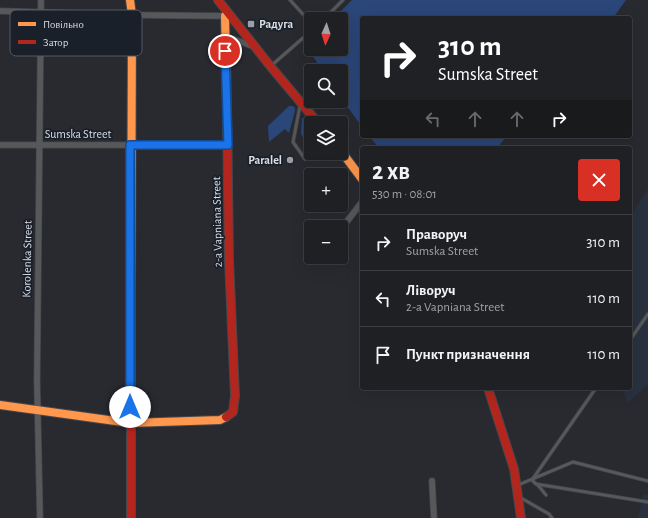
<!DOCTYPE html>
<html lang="uk">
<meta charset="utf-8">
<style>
body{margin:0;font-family:"Alegreya Sans",sans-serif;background:#2b2d31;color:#f1f3f6;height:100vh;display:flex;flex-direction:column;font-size:15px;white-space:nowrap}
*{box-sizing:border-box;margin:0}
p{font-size:13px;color:#a1a3a6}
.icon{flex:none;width:22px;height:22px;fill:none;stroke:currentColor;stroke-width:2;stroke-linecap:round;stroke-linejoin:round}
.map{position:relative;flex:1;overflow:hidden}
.side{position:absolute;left:360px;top:146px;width:272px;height:244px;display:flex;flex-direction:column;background:#1e2024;border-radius:4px;box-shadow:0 4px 16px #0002,0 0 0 1px #3c3e41}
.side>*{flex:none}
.guide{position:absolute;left:360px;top:16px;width:272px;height:122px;border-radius:4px;box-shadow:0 4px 16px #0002,0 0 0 1px #3c3e41;background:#202124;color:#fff;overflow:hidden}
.needle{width:26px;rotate:183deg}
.fabs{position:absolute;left:304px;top:12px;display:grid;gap:8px}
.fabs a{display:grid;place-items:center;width:44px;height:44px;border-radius:4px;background:#1e2024;box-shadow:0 4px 16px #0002,0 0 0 1px #3c3e41;font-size:20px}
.pin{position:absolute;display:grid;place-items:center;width:34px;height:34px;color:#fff;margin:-17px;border:2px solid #fff;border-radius:50%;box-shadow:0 1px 4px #0007}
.me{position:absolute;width:44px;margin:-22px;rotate:0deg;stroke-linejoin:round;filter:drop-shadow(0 0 3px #0008)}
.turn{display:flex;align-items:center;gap:14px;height:84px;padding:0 12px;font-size:18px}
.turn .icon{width:52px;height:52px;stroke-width:2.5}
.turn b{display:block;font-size:28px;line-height:34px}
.lanes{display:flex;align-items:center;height:38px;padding:0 12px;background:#0003;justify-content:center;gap:20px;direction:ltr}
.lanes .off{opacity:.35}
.round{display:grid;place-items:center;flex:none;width:42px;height:42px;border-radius:4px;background:#2b2d31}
.headline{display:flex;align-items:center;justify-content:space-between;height:68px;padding:0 12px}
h1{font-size:24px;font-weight:700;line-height:30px}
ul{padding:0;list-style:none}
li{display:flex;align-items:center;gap:12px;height:56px;padding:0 12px;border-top:1px solid #3c3e41}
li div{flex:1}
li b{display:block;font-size:15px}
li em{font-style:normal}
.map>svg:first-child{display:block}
.built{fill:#29313f}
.green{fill:#2b4679}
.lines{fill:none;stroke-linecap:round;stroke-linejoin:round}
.lane-casing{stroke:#45474c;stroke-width:4}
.street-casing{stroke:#45474c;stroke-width:7}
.slow-casing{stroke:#45474c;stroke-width:10}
.jam-casing{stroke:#45474c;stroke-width:10}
.lane{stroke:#57585a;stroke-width:2.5}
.street{stroke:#57585a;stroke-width:5.5}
.slow{stroke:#ff974d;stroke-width:8}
.jam{stroke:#b3261e;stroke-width:8}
.route-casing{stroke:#114b97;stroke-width:10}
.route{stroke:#1a73e8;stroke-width:7}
.poi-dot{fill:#9c9ea5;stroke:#1a2029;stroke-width:1.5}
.labels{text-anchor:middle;stroke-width:3.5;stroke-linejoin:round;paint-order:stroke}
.poi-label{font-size:12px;font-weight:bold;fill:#dadde4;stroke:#1a2029;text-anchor:start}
.street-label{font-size:12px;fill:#dadde4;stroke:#1a2029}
.key{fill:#1a2029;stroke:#545961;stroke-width:1}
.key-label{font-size:11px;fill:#dadde4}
</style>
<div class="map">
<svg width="648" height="518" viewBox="0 0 648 518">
<rect width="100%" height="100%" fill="#282a30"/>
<g class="built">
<path d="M648 189V384L628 403 622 388H630V217Z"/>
<path d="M643 494 648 495V518H638Z"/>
</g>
<g class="green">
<path d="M352 0H626L613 18H362V127L341 98V71H323L307 48 311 44V49H341V19H333Z"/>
<path d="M289 106H293L295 108V111L289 133 285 129 269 142 268 126Z"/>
<path d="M302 118H304L311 127V149L301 134Z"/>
<path d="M369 136H507L497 148H379Z"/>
</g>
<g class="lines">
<g class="lane-casing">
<g id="lane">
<path d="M290 0 311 23"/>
<path d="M324 19 343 0"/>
<path d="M272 65 311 31"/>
<path d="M300 106 293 142 305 159 316 154 323 153"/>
<path d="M630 340 648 314"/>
<path d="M596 388 532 480 536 484 648 502"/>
<path d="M537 484 546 495"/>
<path d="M518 485 573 462 648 481"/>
<path d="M521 498 549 514 552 518"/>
</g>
</g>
<g class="street-casing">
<g id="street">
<path d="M0 11 132 15 228 16"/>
<path d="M225 36 255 47"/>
<path d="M0 145H228"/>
<path d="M341 229 362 202"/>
<path d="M432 481 434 518"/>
<path d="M40 518 37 380 41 0"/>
</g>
</g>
<g class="slow-casing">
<g id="slow">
<path d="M130 0 132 15 131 292"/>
<path d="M225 16 227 108"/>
<path d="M341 151 362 179"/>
<path d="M0 405 130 423 220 420 226 417"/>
</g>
</g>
<g class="jam-casing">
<g id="jam">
<path d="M218 0 271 67 318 123"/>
<path d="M131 292V518"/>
<path d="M488 388 514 469 521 518"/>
<path d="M226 417 233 412 235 396 229 260 227 108"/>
</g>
</g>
<use href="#lane" class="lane"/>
<use href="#street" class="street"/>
<use href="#slow" class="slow"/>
<use href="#jam" class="jam"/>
</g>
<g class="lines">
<g class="route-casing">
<path id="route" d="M130 407V145H228L225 51"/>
</g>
<use href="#route" class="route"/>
</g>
<g class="poi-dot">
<rect x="247" y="20" width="8" height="8" rx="2"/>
<circle cx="290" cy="160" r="4"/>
</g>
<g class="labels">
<g class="poi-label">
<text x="259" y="28">Радуга</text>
<text x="282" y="164" text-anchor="end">Paralel</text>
</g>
<g class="street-label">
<text x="78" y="138">Sumska Street</text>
<text transform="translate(217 222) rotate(-91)" y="4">2-a Vapniana Street</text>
<text transform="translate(27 259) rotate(-89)" y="4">Korolenka Street</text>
</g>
</g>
<rect x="10" y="10" width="132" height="46" rx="6" class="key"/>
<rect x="18" y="22" width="18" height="4" fill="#ff974d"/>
<rect x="18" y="40" width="18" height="4" fill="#b3261e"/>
<g class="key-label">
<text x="43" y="28">Повільно</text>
<text x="43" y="46">Затор</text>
</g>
</svg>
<div class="fabs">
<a><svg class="needle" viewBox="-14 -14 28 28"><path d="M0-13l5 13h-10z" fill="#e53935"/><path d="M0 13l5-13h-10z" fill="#a1a3a6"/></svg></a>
<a><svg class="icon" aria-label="search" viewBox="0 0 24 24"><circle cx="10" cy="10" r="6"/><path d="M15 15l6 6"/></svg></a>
<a><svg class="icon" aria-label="layers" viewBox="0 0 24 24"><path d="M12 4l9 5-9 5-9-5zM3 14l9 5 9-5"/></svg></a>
<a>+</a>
<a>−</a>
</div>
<div class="pin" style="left:225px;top:51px;background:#d93025"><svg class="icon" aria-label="arrive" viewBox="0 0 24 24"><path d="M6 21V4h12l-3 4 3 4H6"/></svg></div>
<svg class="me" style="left:130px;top:407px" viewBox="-20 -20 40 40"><circle r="19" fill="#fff"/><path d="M0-13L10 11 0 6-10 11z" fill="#1a73e8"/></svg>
<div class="guide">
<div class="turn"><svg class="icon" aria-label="right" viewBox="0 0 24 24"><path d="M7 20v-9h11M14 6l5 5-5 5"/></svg><div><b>310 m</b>Sumska Street</div></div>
<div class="lanes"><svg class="icon off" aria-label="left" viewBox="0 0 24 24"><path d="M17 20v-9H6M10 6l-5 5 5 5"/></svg><svg class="icon off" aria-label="ahead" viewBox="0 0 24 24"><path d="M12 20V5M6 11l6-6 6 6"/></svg><svg class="icon off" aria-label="ahead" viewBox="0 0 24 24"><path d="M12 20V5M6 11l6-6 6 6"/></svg><svg class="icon" aria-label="right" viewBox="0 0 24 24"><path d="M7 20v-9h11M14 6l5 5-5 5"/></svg></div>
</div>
<section class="side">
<div class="headline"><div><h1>2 хв</h1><p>530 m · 08:01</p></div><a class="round" style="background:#d93025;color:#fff"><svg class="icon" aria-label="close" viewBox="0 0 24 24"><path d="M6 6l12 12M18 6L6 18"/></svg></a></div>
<ul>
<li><svg class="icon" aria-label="right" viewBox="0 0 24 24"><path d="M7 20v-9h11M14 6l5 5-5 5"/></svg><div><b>Праворуч</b><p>Sumska Street</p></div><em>310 m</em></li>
<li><svg class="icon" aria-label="left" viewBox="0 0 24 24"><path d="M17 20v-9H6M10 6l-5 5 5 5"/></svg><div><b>Ліворуч</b><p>2-a Vapniana Street</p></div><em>110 m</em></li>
<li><svg class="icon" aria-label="arrive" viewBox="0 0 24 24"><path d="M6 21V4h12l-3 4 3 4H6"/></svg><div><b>Пункт призначення</b></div><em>110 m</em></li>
</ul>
</section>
</div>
